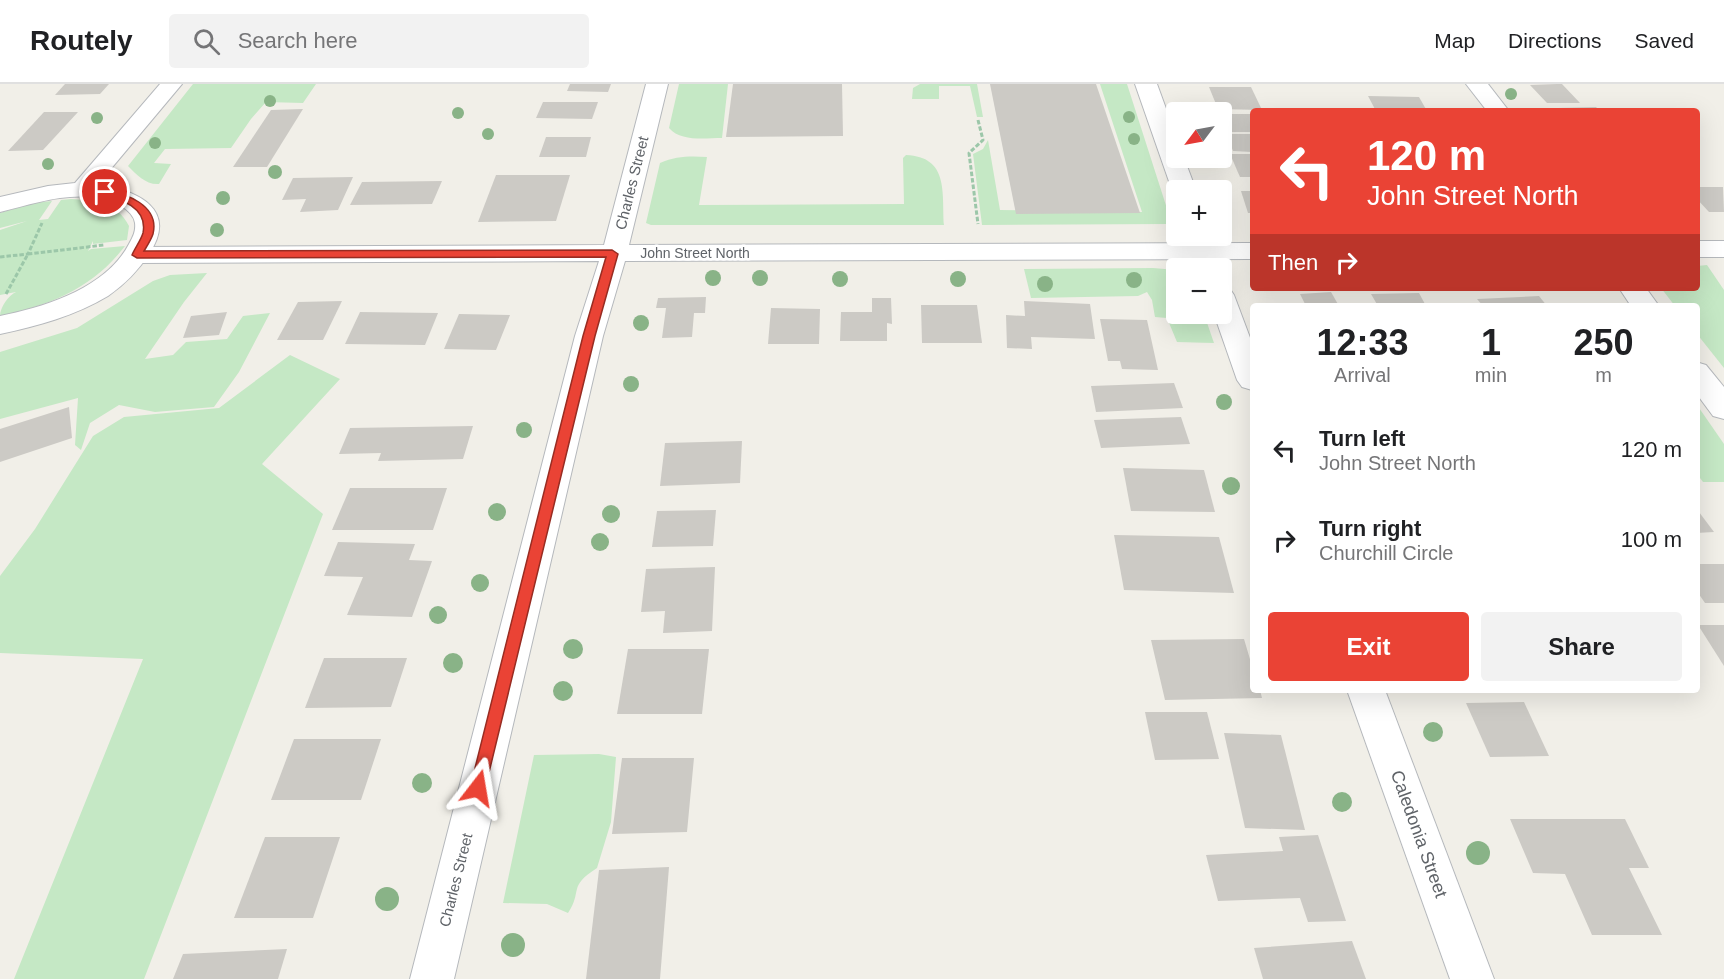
<!DOCTYPE html>
<meta charset="utf-8">
<style>
body{margin:0;font-family:Arial,sans-serif;background:#f2f2f2;color:#202124;height:100vh;display:flex;flex-direction:column;font-size:22px;white-space:nowrap}
*{box-sizing:border-box;margin:0}
p{font-size:20px;color:#757577}
.icon{flex:none;width:33px;height:33px;fill:none;stroke:currentColor;stroke-width:2;stroke-linecap:round;stroke-linejoin:round}
.map{position:relative;flex:1;overflow:hidden}
.drawer{position:absolute;left:1250px;top:219px;width:450px;height:390px;display:flex;flex-direction:column;background:#fff;border-radius:6px;box-shadow:0 6px 24px #0002}
.drawer>*{flex:none}
.hud{position:absolute;left:1250px;top:24px;width:450px;height:183px;border-radius:6px;box-shadow:0 6px 24px #0002;background:#ea4335;color:#fff;overflow:hidden}
.needle{width:39px;rotate:238deg}
.buttons{position:absolute;left:1166px;top:18px;display:grid;gap:12px}
.buttons a{display:grid;place-items:center;width:66px;height:66px;border-radius:6px;background:#fff;box-shadow:0 6px 24px #0002;font-size:30px}
.pin{position:absolute;display:grid;place-items:center;width:51px;height:51px;color:#fff;margin:-26px;border:3px solid #fff;border-radius:50%;box-shadow:0 2px 6px #0007}
.me{position:absolute;width:66px;margin:-33px;rotate:14deg;stroke-linejoin:round;filter:drop-shadow(0 0 4px #0008)}
.turn{display:flex;align-items:center;gap:21px;height:126px;padding:0 18px;font-size:27px}
.turn .icon{width:78px;height:78px;stroke-width:2.5}
.turn b{display:block;font-size:42px;line-height:51px}
.then{display:flex;align-items:center;height:57px;padding:0 18px;background:#0003;gap:12px;font-size:22px}
.eta{display:flex;justify-content:space-evenly;align-items:center;height:102px;text-align:center}
.eta b{font-size:36px;font-weight:700;line-height:42px}
.cta{display:flex;gap:12px;margin-top:auto;padding:12px 18px}
.cta a{flex:1;height:69px;border-radius:6px;background:#ea4335;color:#fff;font-size:24px;font-weight:700;line-height:69px;text-align:center}
.cta a+a{background:#f2f2f2;color:#202124}
ul{padding:0;list-style:none}
li{display:flex;align-items:center;gap:18px;height:90px;padding:0 18px}
li div{flex:1}
li b{display:block;font-size:22px}
li em{font-style:normal}
header{display:flex;align-items:center;gap:36px;box-sizing:border-box;height:84px;padding:0 30px;background:#fff;border-bottom:2px solid #e0e0e0}
header strong{font-size:28px}
nav{display:flex;gap:33px;margin-inline-start:auto;font-size:21px}
.search{width:420px;height:54px;background:#f2f2f2;display:flex;align-items:center;gap:15px;box-sizing:border-box;padding:0 21px;border-radius:6px;color:#757577;font-size:22px}
.map>svg:first-child{display:block}
.green{fill:#c5e8c5}
.building{fill:#cccac5}
.lines{fill:none;stroke-linecap:round;stroke-linejoin:round}
.minor-casing{stroke:#b5b8bc;stroke-width:2}
.tertiary-casing{stroke:#b5b8bc;stroke-width:2}
.path{stroke:#9cc7a9;stroke-width:3;stroke-dasharray:4.5 2;stroke-linecap:butt}
.minor{fill:#fff;fill-rule:evenodd}
.tertiary{fill:#fff;fill-rule:evenodd}
.tree{fill:#89b387}
.route{fill:#ea4335;stroke:#982c22;stroke-width:1.5}
.labels{text-anchor:middle;stroke-width:5;stroke-linejoin:round;paint-order:stroke}
.far-street-label{font-size:14px;fill:#5f6368;stroke:#fff}
.street-label{font-size:15px;fill:#5f6368;stroke:#fff}
.near-street-label{font-size:18px;fill:#5f6368;stroke:#fff}
</style>
<header>
<strong>Routely</strong>
<div class="search"><svg class="icon" aria-label="search" viewBox="0 0 24 24"><circle cx="10" cy="10" r="6"/><path d="M15 15l6 6"/></svg>Search here</div>
<nav><a>Map</a><a>Directions</a><a>Saved</a></nav>
</header>
<div class="map">
<svg width="1724" height="895" viewBox="0 0 1724 895">
<rect width="100%" height="100%" fill="#f1efe8"/>
<g class="green">
<path d="M193 0H316L303 19 266 18 251 35 231 64 165 65 154 79 171 80 159 100C146 101 137 91 128 82Z"/>
<path d="M679 0H728L722 54C705 54 681 58 669 44Z"/>
<path d="M920 0H977L983 33H977L970 2H939V15H912L913 4Z"/>
<path d="M1100 0H1127L1171 137 1170 140 982 141 973 70 983 65 988 56 1000 126 1142 128Z"/>
<path d="M906 71C949 73 942 108 944 141H651L646 139 660 79C676 72 690 72 707 73L699 121 904 120 903 74Z"/>
<path d="M71 115C95 117 117 118 129 142L127 156 93 160V157L88 167 91 165 125 162C93 204 51 221 0 232 0 223 9 211 16 208L0 211V146L27 137 0 144V129L33 119 52 117 39 136 48 135 61 116Z"/>
<path d="M1707 181 1724 206V284L1697 250 1696 222H1675L1661 204H1696L1697 182Z"/>
<path d="M1153 184 1176 186V230H1204L1214 259 1177 258 1167 234 1155 233 1152 216 1147 208 1138 212 1031 214 1024 185Z"/>
<path d="M207 189 184 218 145 275 173 271 186 258 227 255 243 232 270 229 239 288 214 323 155 328 119 321 90 339 81 366 75 361 78 314 0 335V268L77 244 153 197 170 191Z"/>
<path d="M290 271 340 295 262 380 323 430 144 895H14L143 575 0 569V492L35 445 93 352 124 333 219 324Z"/>
<path d="M1697 321 1724 360V398H1703L1697 390Z"/>
<path d="M599 670 616 673 611 738 597 784C567 803 583 807 568 829L547 820 503 819 534 671Z"/>
</g>
<g class="building">
<path d="M65 0H109L100 10 55 11Z"/>
<path d="M570 0H611L608 8 567 7Z"/>
<path d="M733 0H842L843 52 726 53Z"/>
<path d="M990 0H1096L1140 129 1016 130Z"/>
<path d="M1557 0H1562L1580 19H1547L1530 1Z"/>
<path d="M1209 3H1251L1262 26 1218 25Z"/>
<path d="M1368 12 1419 13 1427 27H1376Z"/>
<path d="M543 18H598L592 35 536 34Z"/>
<path d="M1596 23 1600 27H1560L1558 24Z"/>
<path d="M303 25 267 83H233L271 26Z"/>
<path d="M44 28H78L43 66 8 67Z"/>
<path d="M1221 30H1252V48H1225L1221 39Z"/>
<path d="M1226 50H1252V68L1233 67Z"/>
<path d="M546 53H591L586 73H539Z"/>
<path d="M1230 70H1252V93H1240Z"/>
<path d="M496 91H570L556 137 478 138Z"/>
<path d="M353 93 338 126 300 128 306 115 282 116 293 94Z"/>
<path d="M442 97 432 120 350 121 362 98Z"/>
<path d="M1696 103H1723L1724 128H1709L1696 114Z"/>
<path d="M1241 107H1252V129H1248Z"/>
<path d="M1331 208 1339 222H1306L1300 210Z"/>
<path d="M1419 209 1426 222H1378L1371 210Z"/>
<path d="M1539 212 1547 222H1483L1477 215Z"/>
<path d="M706 213 705 229H694L692 253 662 254 666 224H656L658 214Z"/>
<path d="M872 214H891L892 240 887 239V257H840L841 228H872Z"/>
<path d="M342 217 323 256H277L298 218Z"/>
<path d="M1024 217 1090 220 1095 255 1031 253 1032 265 1007 264 1006 231 1025 232Z"/>
<path d="M921 221H977L982 259H922Z"/>
<path d="M771 224 820 225 819 260H768Z"/>
<path d="M227 228 219 251 183 254 191 232Z"/>
<path d="M360 228 438 229 425 261 345 260Z"/>
<path d="M459 230 510 231 496 266 444 265Z"/>
<path d="M1100 235 1147 236 1158 286 1122 285 1120 277H1108Z"/>
<path d="M1174 299 1183 324 1096 328 1091 302Z"/>
<path d="M69 323 72 354 0 378V345Z"/>
<path d="M1181 333 1190 360 1101 364 1094 336Z"/>
<path d="M473 342 463 375 378 377 381 369 339 370 350 344Z"/>
<path d="M742 357 740 399 660 402 665 359Z"/>
<path d="M1123 384 1204 386 1215 428 1131 427Z"/>
<path d="M350 404H447L433 446H332Z"/>
<path d="M1696 424 1714 448 1696 449Z"/>
<path d="M716 426 713 462 652 463 657 427Z"/>
<path d="M1114 451 1219 453 1234 509 1124 506Z"/>
<path d="M338 458 415 460 409 476 432 477 412 533 347 531 363 493 324 492Z"/>
<path d="M1696 480H1724V519H1705L1696 506Z"/>
<path d="M715 483 712 547 663 549 665 527 641 528 646 485Z"/>
<path d="M1698 541H1724V582Z"/>
<path d="M1244 555 1252 582V606H1260L1262 614 1165 616 1151 556Z"/>
<path d="M628 565H709L702 630H617Z"/>
<path d="M324 574H407L391 623 305 624Z"/>
<path d="M1524 618 1549 672 1490 673 1466 619Z"/>
<path d="M1145 628H1207L1219 675 1155 676Z"/>
<path d="M1224 649 1281 651 1305 746 1245 744Z"/>
<path d="M294 655H381L361 716H271Z"/>
<path d="M622 674H694L687 748 612 750Z"/>
<path d="M1510 735H1625L1649 784H1629L1662 851H1592L1565 790 1533 789Z"/>
<path d="M1318 751 1346 837 1308 838 1300 814 1218 817 1206 771 1283 767 1279 753Z"/>
<path d="M265 753H340L313 834H234Z"/>
<path d="M669 783 660 895H586L599 786Z"/>
<path d="M1352 857 1366 895H1263L1254 864Z"/>
<path d="M287 865 278 895H173L183 870Z"/>
</g>
<g class="lines">
<g class="minor-casing">
<g id="minor">
<path d="M646 0H668L629 161 1252 159V175L625 177 603 252 454 895H410L575 252 599 177 137 179 128 177 124 171 128 165 137 163 604 161Z"/>
<path d="M1135 0H1157L1176 52V74H1184L1196 106H1176V111L1172 106Z"/>
<path d="M1466 0H1488L1509 27H1487Z"/>
<rect x="1696" y="157" width="28" height="16"/>
<path d="M1221 202 1230 205 1234 211 1252 259V306L1242 303 1237 296 1214 230H1221Z"/>
<path d="M1619 204H1646L1659 222H1631Z"/>
<path d="M1696 278 1706 281 1724 303V335L1713 332 1696 309Z"/>
<path d="M1347 606H1385L1494 895H1450Z"/>
</g>
</g>
<g class="tertiary-casing">
<path id="tertiary" d="M160 0H182L99 99C137 108 179 124 149 170 138 187 125 200 108 212 75 232 37 242 0 250V232C45 223 106 204 129 160 133 153 136 147 135 139 133 125 112 116 99 114 66 108 32 120 0 128V113L48 102 75 99Z"/>
</g>
<g class="path">
<path d="M978 36 983 56 969 69 978 140"/>
<path d="M0 173 28 170 42 139"/>
<path d="M6 210 28 170 104 161"/>
</g>
<use href="#minor" class="minor"/>
<use href="#tertiary" class="tertiary"/>
</g>
<g class="tree">
<circle cx="1511" cy="10" r="6"/>
<circle cx="270" cy="17" r="6"/>
<circle cx="458" cy="29" r="6"/>
<circle cx="1129" cy="33" r="6"/>
<circle cx="97" cy="34" r="6"/>
<circle cx="488" cy="50" r="6"/>
<circle cx="1134" cy="55" r="6"/>
<circle cx="155" cy="59" r="6"/>
<circle cx="48" cy="80" r="6"/>
<circle cx="275" cy="88" r="7"/>
<circle cx="223" cy="114" r="7"/>
<circle cx="217" cy="146" r="7"/>
<circle cx="713" cy="194" r="8"/>
<circle cx="760" cy="194" r="8"/>
<circle cx="840" cy="195" r="8"/>
<circle cx="958" cy="195" r="8"/>
<circle cx="1134" cy="196" r="8"/>
<circle cx="1045" cy="200" r="8"/>
<circle cx="641" cy="239" r="8"/>
<circle cx="631" cy="300" r="8"/>
<circle cx="1224" cy="318" r="8"/>
<circle cx="524" cy="346" r="8"/>
<circle cx="1231" cy="402" r="9"/>
<circle cx="497" cy="428" r="9"/>
<circle cx="611" cy="430" r="9"/>
<circle cx="600" cy="458" r="9"/>
<circle cx="480" cy="499" r="9"/>
<circle cx="438" cy="531" r="9"/>
<circle cx="573" cy="565" r="10"/>
<circle cx="453" cy="579" r="10"/>
<circle cx="563" cy="607" r="10"/>
<circle cx="1433" cy="648" r="10"/>
<circle cx="422" cy="699" r="10"/>
<circle cx="1342" cy="718" r="10"/>
<circle cx="1478" cy="769" r="12"/>
<circle cx="387" cy="815" r="12"/>
<circle cx="513" cy="861" r="12"/>
</g>
<path class="route" d="M105 105C126 110 160 121 153 150 151 156 147 162 144 167L612 166 618 170 595 252 484 709 478 712 473 709 470 704 583 252 606 173 137 174 132 171C135 164 141 156 143 149 148 123 120 115 102 110V106Z"/>
<g class="labels">
<g class="far-street-label">
<text x="695" y="174">John Street North</text>
</g>
<g class="street-label">
<text transform="translate(632 99) rotate(-76)" y="5">Charles Street</text>
<text transform="translate(456 796) rotate(-76)" y="5">Charles Street</text>
</g>
<g class="near-street-label">
<text transform="translate(1419 750) rotate(70)" y="6">Caledonia Street</text>
</g>
</g>
</svg>
<div class="buttons">
<a><svg class="needle" viewBox="-14 -14 28 28"><path d="M0-13l5 13h-10z" fill="#e53935"/><path d="M0 13l5-13h-10z" fill="#757577"/></svg></a>
<a>+</a>
<a>−</a>
</div>
<div class="pin" style="left:105px;top:108px;background:#d93025"><svg class="icon" aria-label="arrive" viewBox="0 0 24 24"><path d="M6 21V4h12l-3 4 3 4H6"/></svg></div>
<svg class="me" style="left:478px;top:704px" viewBox="-20 -20 40 40"><path d="M0-17L14 15 0 8-14 15z" fill="#ea4335" stroke="#fff" stroke-width="4"/></svg>
<div class="hud">
<div class="turn"><svg class="icon" aria-label="left" viewBox="0 0 24 24"><path d="M17 20v-9H6M10 6l-5 5 5 5"/></svg><div><b>120 m</b>John Street North</div></div>
<div class="then">Then<svg class="icon" aria-label="right" viewBox="0 0 24 24"><path d="M7 20v-9h11M14 6l5 5-5 5"/></svg></div>
</div>
<section class="drawer">
<div class="eta">
<div><b>12:33</b><p>Arrival</p></div>
<div><b>1</b><p>min</p></div>
<div><b>250</b><p>m</p></div>
</div>
<ul>
<li><svg class="icon" aria-label="left" viewBox="0 0 24 24"><path d="M17 20v-9H6M10 6l-5 5 5 5"/></svg><div><b>Turn left</b><p>John Street North</p></div><em>120 m</em></li>
<li><svg class="icon" aria-label="right" viewBox="0 0 24 24"><path d="M7 20v-9h11M14 6l5 5-5 5"/></svg><div><b>Turn right</b><p>Churchill Circle</p></div><em>100 m</em></li>
</ul>
<div class="cta"><a>Exit</a><a>Share</a></div>
</section>
</div>
